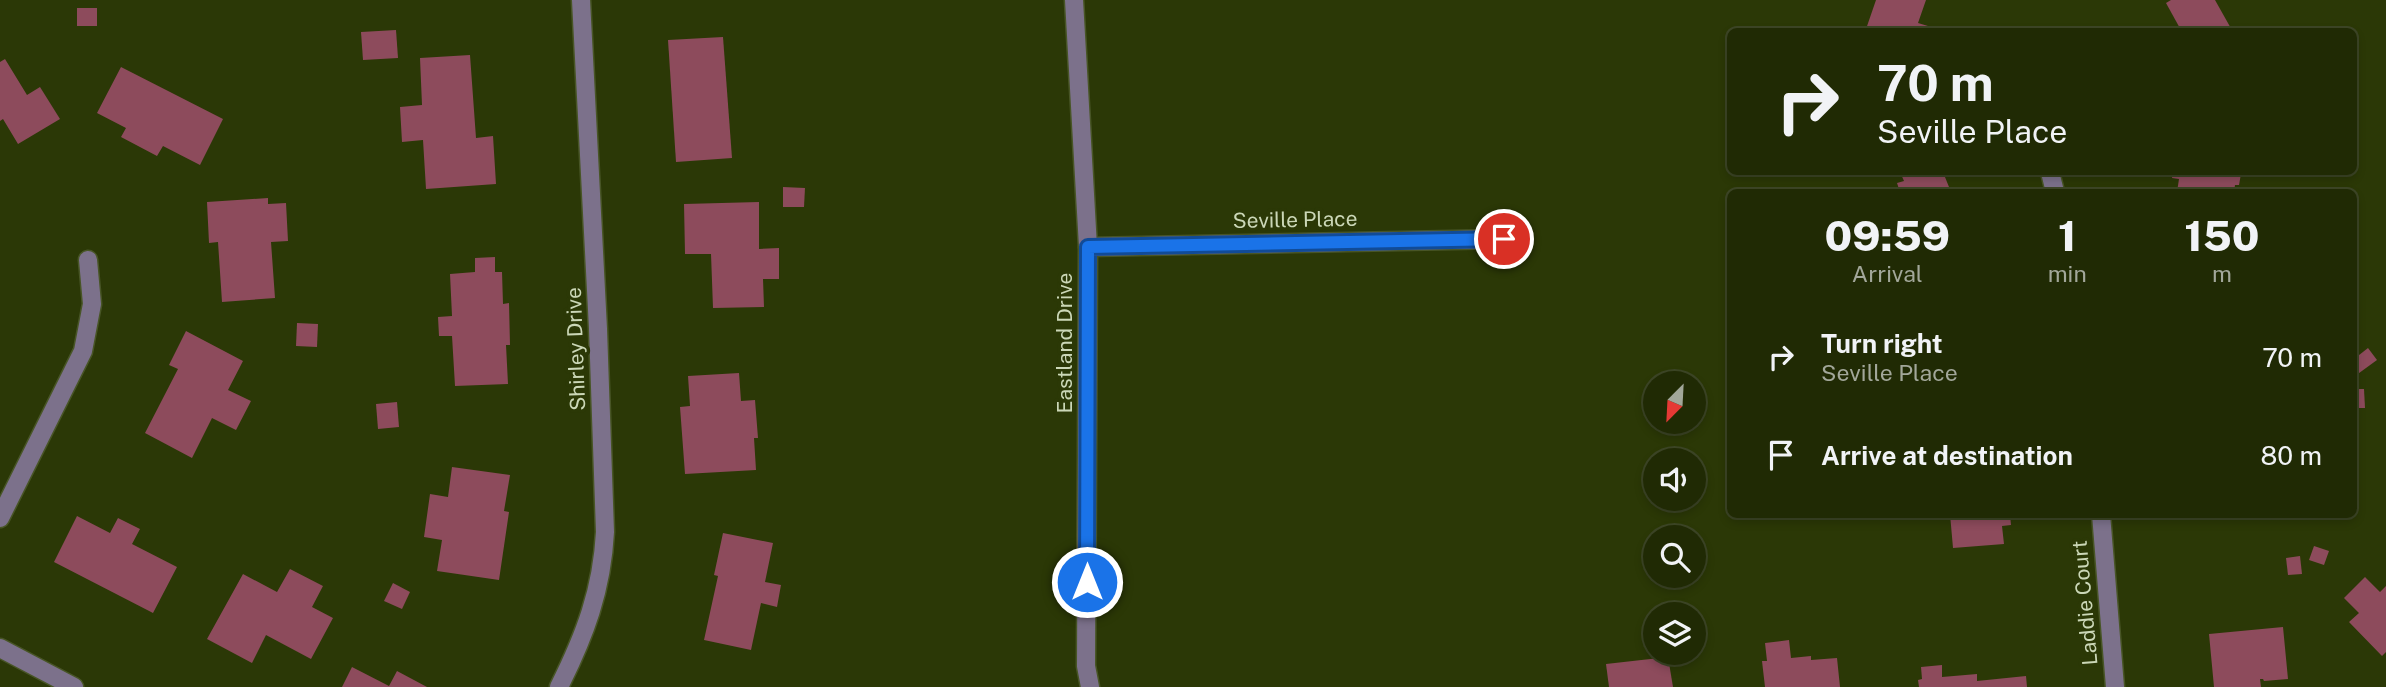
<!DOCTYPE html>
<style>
body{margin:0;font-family:"Public Sans",sans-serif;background:#28320e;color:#f1f3f6;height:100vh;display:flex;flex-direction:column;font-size:26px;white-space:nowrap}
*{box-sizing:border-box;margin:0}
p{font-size:23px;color:#a2a79a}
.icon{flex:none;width:38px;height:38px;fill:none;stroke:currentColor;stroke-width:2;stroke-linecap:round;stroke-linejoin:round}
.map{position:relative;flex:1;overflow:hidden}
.drawer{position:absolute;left:1727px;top:189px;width:630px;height:329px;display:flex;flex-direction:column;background:#202a04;border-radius:10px;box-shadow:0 4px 10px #0003,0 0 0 2px #3d4626}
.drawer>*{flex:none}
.top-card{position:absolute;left:1727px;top:28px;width:630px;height:147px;border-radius:10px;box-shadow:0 4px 10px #0003,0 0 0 2px #3d4626;background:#202a04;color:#f1f3f6;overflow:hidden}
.needle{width:46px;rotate:204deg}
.buttons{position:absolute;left:1643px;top:371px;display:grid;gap:14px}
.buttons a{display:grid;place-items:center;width:63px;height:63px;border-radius:50%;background:#202a04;box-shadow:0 4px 10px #0003,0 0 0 2px #3d4626;font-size:35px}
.pin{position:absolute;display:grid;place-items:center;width:60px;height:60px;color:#fff;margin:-30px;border:4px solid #fff;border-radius:50%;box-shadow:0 2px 7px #0007}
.me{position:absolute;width:77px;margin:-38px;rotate:0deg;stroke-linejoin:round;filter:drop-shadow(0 0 5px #0008)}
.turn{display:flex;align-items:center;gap:24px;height:147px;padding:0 35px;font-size:32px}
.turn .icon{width:91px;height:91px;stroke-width:2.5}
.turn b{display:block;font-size:49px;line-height:60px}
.eta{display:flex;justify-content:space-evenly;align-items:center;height:119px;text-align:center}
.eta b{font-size:42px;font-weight:800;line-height:49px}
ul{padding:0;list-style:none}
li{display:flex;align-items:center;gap:21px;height:98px;padding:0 35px}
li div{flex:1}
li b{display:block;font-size:26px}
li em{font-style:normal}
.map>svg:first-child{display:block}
.building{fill:#8d4b5c}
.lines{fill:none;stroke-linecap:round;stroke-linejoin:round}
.minor-casing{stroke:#485526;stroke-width:21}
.minor{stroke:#7c718b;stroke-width:18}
.route-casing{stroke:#114b97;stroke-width:18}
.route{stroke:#1a73e8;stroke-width:12}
.labels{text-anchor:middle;stroke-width:7;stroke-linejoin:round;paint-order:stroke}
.street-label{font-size:21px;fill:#cbd7b7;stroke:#2b3806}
</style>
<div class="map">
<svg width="2386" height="687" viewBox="0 0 2386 687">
<rect width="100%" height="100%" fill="#2b3806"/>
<g class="building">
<path d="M1876 0H1926L1918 23 1928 26 1926 32H1865Z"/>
<path d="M2171 0H2215L2233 32H2182L2166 3Z"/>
<rect x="77" y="8" width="20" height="18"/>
<path d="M396 30 398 58 363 60 361 32Z"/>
<path d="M723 37 732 158 676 162 668 40Z"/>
<path d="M470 55 476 138 493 136 496 184 426 189 423 140 402 142 400 107 422 105 420 58Z"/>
<path d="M5 59 27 95 40 87 60 119 18 144 3 119 0 121V62Z"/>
<path d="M121 67 223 119 200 165 163 146 157 156 121 137 126 128 97 113Z"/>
<path d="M1900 172H1943L1949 187 1945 188 1947 192H1900L1897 183 1904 181Z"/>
<path d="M2173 172H2238L2237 174H2241L2239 185H2235L2234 192H2177L2179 179 2172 178Z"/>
<path d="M783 187 805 188 804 207H783Z"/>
<path d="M268 198V204L286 203 288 241 271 242 275 298 222 302 218 242 209 243 207 202Z"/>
<path d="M759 202V249L779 248V279H763L764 307 713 308 711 254H685L684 204Z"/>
<path d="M495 257V272H502L503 304 509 303 510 345H506L508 384 455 386 452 336H439L438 317 452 316 450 274 475 272V258Z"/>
<path d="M297 323 318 324 317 347 296 346Z"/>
<path d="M186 331 243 361 228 390 251 401 236 430 212 418 192 458 145 433 178 369 169 365Z"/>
<path d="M2368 348 2377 360 2355 376 2354 359Z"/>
<path d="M739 373 741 401 755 400 758 438H754L756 470 685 474 680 407 690 406 688 376Z"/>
<path d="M2354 389H2364L2365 408H2354Z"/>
<path d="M397 402 399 427 378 429 376 404Z"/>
<path d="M452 467 510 475 504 511 509 512 499 580 437 571 442 540 424 537 430 494 448 497Z"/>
<path d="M1950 514H2010L2011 525 2002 526 2004 544 1953 548Z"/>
<path d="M77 516 110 533 118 518 140 529 132 544 177 567 153 613 54 562Z"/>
<path d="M723 533 773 543 765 582 781 585 777 607 761 603 751 650 704 640 718 576 714 575Z"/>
<path d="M2314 546 2329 551 2324 565 2309 560Z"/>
<path d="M2300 556 2302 574 2288 575 2286 558Z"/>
<path d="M290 569 323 586 312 607 333 618 311 659 266 635 252 663 207 639 243 574 277 592Z"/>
<path d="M2365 577 2380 592 2386 586V652L2382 656 2349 622 2359 613 2344 598Z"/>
<path d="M393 583 410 592 402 609 384 601Z"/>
<path d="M2283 627 2288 679 2264 681 2263 679H2260L2261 687H2214L2209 634Z"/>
<path d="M1789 640 1791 658 1811 656V660L1837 658 1840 687H1765L1762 661H1767L1765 643Z"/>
<path d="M1668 657 1673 687H1609L1606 664Z"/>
<path d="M1942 665V677L1977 674V681L2026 676 2027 687H1919L1918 680 1922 679 1921 667Z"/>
<path d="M352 667 389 686 397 671 427 687H342Z"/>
</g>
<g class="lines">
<g class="minor-casing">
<g id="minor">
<path d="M1074 0 1088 247 1086 666 1090 687"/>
<path d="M2050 172 2055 192"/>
<path d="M1088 247 1504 239"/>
<path d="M2101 514 2115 687"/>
<path d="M0 518 83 351 92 304 88 260"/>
<path d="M0 648 74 687"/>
<path d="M559 687C585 635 602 590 605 532L598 329 581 0"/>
</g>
</g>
<use href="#minor" class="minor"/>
</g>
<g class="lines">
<g class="route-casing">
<path id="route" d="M1087 582 1088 247 1504 239"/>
</g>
<use href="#route" class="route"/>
</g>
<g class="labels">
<g class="street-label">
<text transform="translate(1295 220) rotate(-1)" y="7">Seville Place</text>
<text transform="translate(1065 343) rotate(-90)" y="7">Eastland Drive</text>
<text transform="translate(576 349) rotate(-92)" y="7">Shirley Drive</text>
<text transform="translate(2085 603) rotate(-95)" y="7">Laddie Court</text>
</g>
</g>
</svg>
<div class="buttons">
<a><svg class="needle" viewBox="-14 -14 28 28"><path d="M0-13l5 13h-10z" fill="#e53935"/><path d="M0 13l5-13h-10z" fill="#a2a79a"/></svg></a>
<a><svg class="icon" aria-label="sound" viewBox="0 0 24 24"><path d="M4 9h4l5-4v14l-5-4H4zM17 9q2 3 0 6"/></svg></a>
<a><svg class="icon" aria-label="search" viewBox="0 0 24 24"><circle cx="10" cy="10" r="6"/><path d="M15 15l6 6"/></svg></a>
<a><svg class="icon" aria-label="layers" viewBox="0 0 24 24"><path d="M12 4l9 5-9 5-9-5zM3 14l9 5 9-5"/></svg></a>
</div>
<div class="pin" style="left:1504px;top:239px;background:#d93025"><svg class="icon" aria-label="arrive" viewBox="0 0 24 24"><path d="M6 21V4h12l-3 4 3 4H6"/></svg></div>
<svg class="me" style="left:1087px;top:582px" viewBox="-20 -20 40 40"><circle r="17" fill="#1a73e8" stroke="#fff" stroke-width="3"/><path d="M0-11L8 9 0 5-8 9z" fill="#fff"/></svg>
<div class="top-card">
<div class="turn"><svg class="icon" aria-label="right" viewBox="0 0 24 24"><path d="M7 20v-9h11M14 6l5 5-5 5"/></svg><div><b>70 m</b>Seville Place</div></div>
</div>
<section class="drawer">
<div class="eta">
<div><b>09:59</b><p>Arrival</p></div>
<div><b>1</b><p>min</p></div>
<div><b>150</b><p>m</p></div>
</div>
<ul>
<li><svg class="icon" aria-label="right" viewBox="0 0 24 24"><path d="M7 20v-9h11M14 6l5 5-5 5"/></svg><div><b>Turn right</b><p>Seville Place</p></div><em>70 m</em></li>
<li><svg class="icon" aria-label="arrive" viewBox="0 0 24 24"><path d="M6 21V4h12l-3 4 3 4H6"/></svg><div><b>Arrive at destination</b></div><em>80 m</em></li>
</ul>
</section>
</div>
